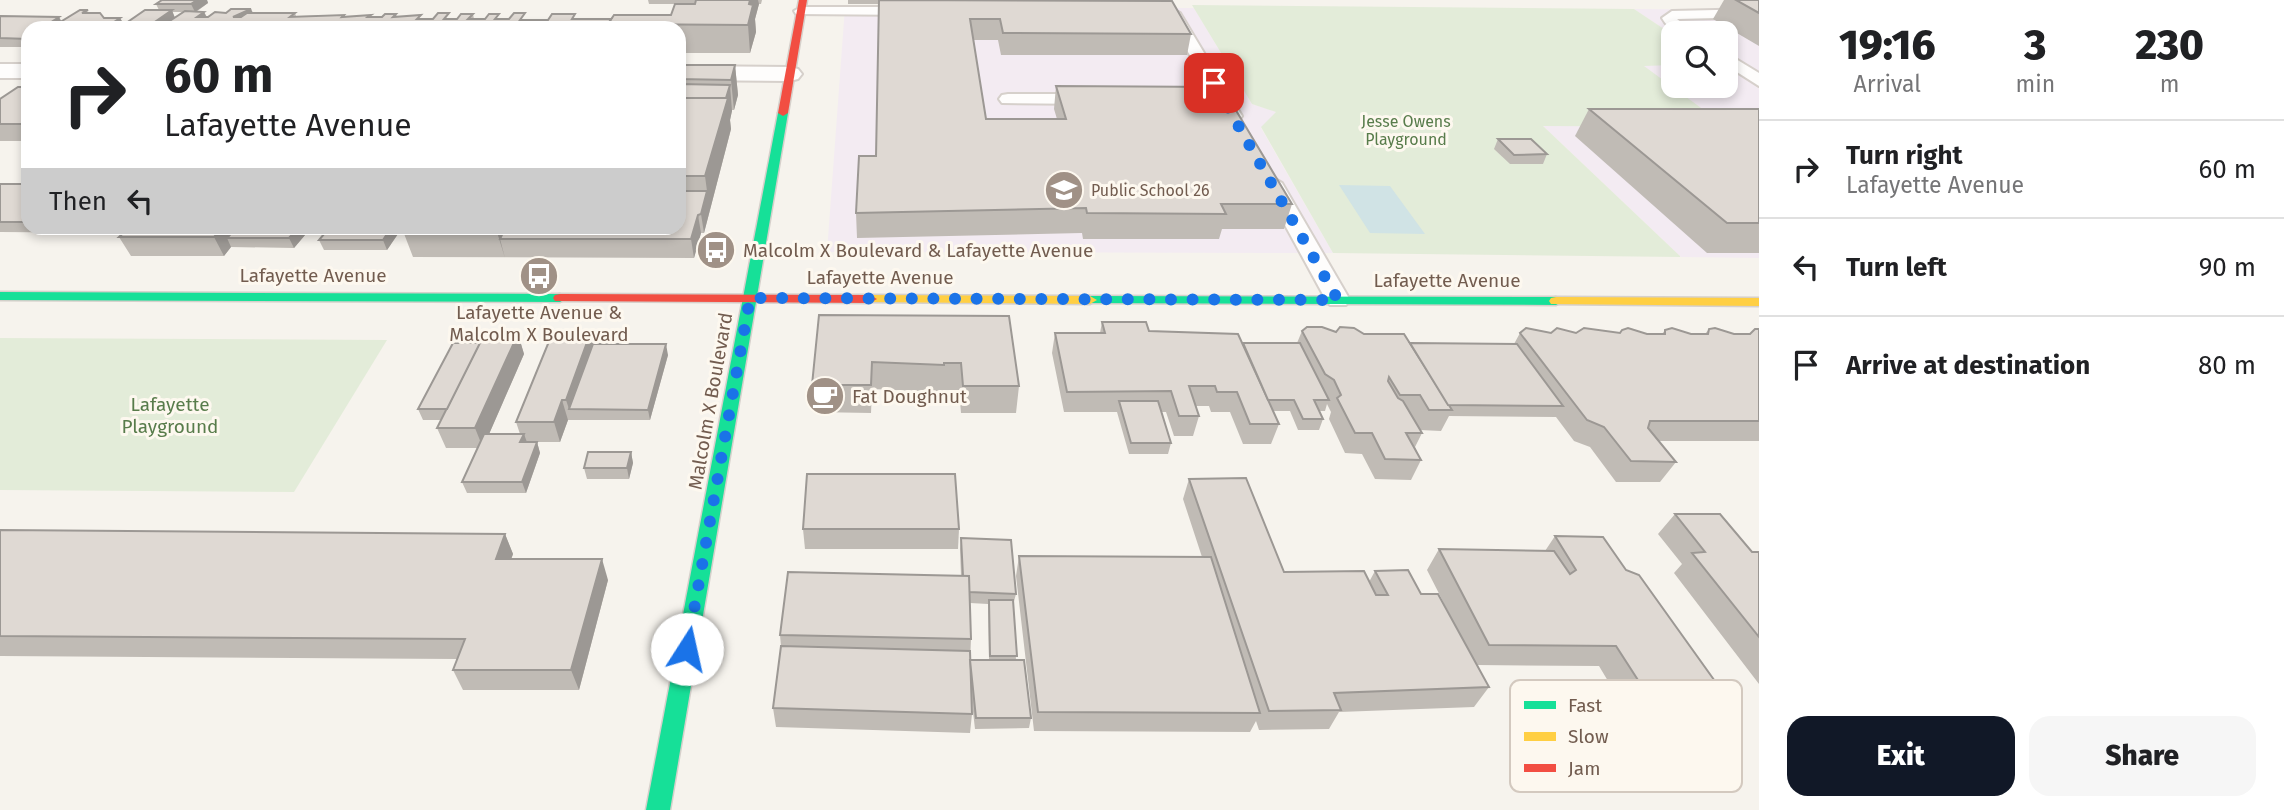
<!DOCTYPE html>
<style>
body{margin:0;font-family:"Fira Sans",sans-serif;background:#f6f6f6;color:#202124;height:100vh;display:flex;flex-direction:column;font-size:26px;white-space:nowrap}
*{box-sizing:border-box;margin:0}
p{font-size:23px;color:#757577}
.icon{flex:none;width:38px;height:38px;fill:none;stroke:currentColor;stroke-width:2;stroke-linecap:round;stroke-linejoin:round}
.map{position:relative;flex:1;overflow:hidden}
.details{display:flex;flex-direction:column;background:#fff;width:525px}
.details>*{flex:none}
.hud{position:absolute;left:21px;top:21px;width:665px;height:214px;border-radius:21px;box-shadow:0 4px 10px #0003;background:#fff;color:#202124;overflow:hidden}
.tools{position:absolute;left:1661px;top:21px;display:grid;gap:14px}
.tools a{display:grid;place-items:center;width:77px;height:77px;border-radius:14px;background:#fff;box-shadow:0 4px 10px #0003;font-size:35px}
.pin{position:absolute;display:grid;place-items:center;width:60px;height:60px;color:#fff;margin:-30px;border-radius:14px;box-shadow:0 4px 10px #0006}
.me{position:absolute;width:77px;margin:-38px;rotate:10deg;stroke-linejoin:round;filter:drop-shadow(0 0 5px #0008)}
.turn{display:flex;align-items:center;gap:24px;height:147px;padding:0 28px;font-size:32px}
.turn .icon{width:91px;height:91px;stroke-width:2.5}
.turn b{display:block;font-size:49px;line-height:60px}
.then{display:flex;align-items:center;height:66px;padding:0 28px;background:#0003;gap:14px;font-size:26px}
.eta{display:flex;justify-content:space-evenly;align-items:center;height:119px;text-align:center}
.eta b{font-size:42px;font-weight:800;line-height:49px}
.cta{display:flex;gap:14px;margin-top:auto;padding:14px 28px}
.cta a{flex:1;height:80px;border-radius:21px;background:#111827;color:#fff;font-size:28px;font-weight:800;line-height:80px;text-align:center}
.cta a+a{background:#f6f6f6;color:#202124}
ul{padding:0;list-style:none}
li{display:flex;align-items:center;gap:21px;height:98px;padding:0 28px;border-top:2px solid #e0e0e0}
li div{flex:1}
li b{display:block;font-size:26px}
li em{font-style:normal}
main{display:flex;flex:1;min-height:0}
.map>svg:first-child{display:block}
.education{fill:#f3ebf2}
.green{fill:#e3ecd9}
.water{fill:#d0e3e5}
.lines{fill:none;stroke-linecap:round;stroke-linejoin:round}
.lane-casing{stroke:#d6d0cb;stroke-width:4}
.street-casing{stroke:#d6d0cb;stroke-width:4}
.fast-casing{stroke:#d6d0cb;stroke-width:3}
.slow-casing{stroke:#d6d0cb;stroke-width:3}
.jam-casing{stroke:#d6d0cb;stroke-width:3}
.lane{fill:#fefdfc;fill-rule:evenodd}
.street{fill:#fefdfc;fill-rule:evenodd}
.fast{fill:#16e098;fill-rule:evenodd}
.slow{fill:#ffcf43;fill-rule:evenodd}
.jam{fill:#f24e42;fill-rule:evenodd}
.wall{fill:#c0bbb5;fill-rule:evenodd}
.shaded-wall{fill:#9c9894}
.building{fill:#dfd9d3;stroke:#9c9894;stroke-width:2}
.route{stroke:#1a73e8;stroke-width:12;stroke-dasharray:0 21.6}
.labels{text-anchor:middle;stroke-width:6;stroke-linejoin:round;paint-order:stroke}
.far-park-label{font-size:16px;fill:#587c4b;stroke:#fdf8ef}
.far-poi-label{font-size:16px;fill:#725c4f;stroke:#fdf8ef;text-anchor:start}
.poi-label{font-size:19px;fill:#725c4f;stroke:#fdf8ef;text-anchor:start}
.street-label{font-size:19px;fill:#725c4f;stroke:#fdf8ef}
.park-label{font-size:19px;fill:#587c4b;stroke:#fdf8ef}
.key{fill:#fdf8ef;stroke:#d3c9bf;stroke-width:2}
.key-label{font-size:19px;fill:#725c4f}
</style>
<main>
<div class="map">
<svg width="1759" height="810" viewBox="0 0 1759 810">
<rect width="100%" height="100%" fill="#f6f3ed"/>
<g class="education">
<path d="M845 7 1194 8 1252 104 1277 112 1261 128 1333 253 827 252Z"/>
<path d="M1634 9 1759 10V258L1681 257 1542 125 1725 127 1642 65H1673V86H1726V33L1673 35Z"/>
</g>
<g class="green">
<path d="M1192 5 1634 9 1673 35V65L1644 66 1727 127 1543 126 1681 257 1333 253 1261 127 1276 112 1252 104Z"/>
<path d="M0 338 387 340 294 492 0 490Z"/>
</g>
<path class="water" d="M1339 185 1390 186 1425 234 1370 233Z"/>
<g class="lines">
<g class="lane-casing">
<g id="lane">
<path d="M801 7H915L922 11 915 15 796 14 794 11Z"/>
<path d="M1173 9 1180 13 1242 116 1239 120H1227L1168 17 1163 13Z"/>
<path d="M1759 9V17L1677 19 1695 33C1680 33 1670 32 1662 18L1672 11Z"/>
<path d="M1726 53 1759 73V86L1726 65Z"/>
<path d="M1008 94H1089L1098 99 1089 104 1002 103 999 99 1002 95Z"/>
<path d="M1272 177 1282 183 1350 300 1346 305H1330L1326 300 1262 183Z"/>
</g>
</g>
<g class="street-casing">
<g id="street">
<rect x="0" y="64" width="28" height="14"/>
<path d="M679 66 790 67 798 69 802 74 798 79 790 81 679 80Z"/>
</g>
</g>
<g class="fast-casing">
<g id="fast">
<path d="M783 110 788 113 670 810H646L778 113Z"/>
<path d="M0 292 560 294 567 298 560 302 0 300Z"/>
<path d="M1090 296 1556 297 1563 301 1556 305 1085 303 1083 300 1085 297Z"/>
</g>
</g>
<g class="slow-casing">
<g id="slow">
<path d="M870 295 1090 296 1097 300 1090 304 865 302 863 299Z"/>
<path d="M1556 297 1759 298V306L1551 304 1549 301 1551 298Z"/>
</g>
</g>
<g class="jam-casing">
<g id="jam">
<path d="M799 0H807L788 113 783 116 778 113Z"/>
<path d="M560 294 870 295 877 299 870 303 555 301 553 298 555 295Z"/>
</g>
</g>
<use href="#lane" class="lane"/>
<use href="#street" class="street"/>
<use href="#fast" class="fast"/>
<use href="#slow" class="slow"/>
<use href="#jam" class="jam"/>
</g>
<g class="wall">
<path d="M162 0H207L208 3 196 12H204L207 17 215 12 295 13 296 16 344 15 345 17H382L396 14 397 17 422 19H457L473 14 474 19 526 20 611 19 671 15 688 4H649L648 0H762L761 4H759L755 19 756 32 750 53H679V28H28V47H0V16L61 21 90 13 104 18H120L124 25 159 10 156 4ZM172 12H184L175 18Z"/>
<path d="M848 0H1088L1191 34 1187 55H1001L998 40H973L986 119H1057L1054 109 1056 86 1292 204 1284 229H1222L1219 239H1083L1082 233 857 238 856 213 876 156 879 4H848Z"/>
<path d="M1724 0H1759V46L1713 19Z"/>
<path d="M679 65H735L738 95 734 110H732L730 120 731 129 704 233H701L694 258 413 257 403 231 679 228Z"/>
<path d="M28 87V146L25 141H0V99Z"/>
<path d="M1589 109H1759V253H1707L1575 136Z"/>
<path d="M1498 139 1547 154 1543 164H1510L1494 149Z"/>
<path d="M0 184H28V228H311L294 248 231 247 224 256H131L119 237 124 233 0 232Z"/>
<path d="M329 228H402L387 250H324L319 240Z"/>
<path d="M819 315 1009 316 1019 386 1016 413H961L959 390H943L942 392 872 389 871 413 814 412 812 385Z"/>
<path d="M1102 322 1149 331 1243 343H1297L1302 331 1364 334 1410 343 1514 344 1520 333 1662 334 1665 330 1691 334H1705L1709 329 1734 334H1750L1759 329V441H1659L1676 462 1660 482H1616L1590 447 1574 441 1556 417 1449 416 1441 431 1420 430 1422 433 1415 447 1421 460 1411 480 1375 479 1362 454 1345 453 1329 419 1331 412 1327 404 1325 411H1319L1323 419 1319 430H1298L1290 411H1273L1279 424 1271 444H1243L1230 412H1211L1209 406H1196L1199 416 1193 436H1174L1166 412H1161L1171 443 1168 454H1129L1117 412H1064L1052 353 1055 333H1100Z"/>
<path d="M518 334 524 354 489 434H520L516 422 590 334 593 344 668 355 650 420H568L560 442H527H537L540 453 526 493H467L462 482 477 448H446L437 428 441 420H423L418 409 480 343Z"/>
<path d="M631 452 633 463 629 479H587L584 468Z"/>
<path d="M1189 479 1284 572 1369 582 1375 571 1421 594 1452 619 1427 570 1439 549 1545 551 1555 536 1626 570 1737 712 1715 731H1638L1599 666 1477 665 1489 687 1474 707 1339 712 1329 729 1259 730 1256 721 1250 732 1034 731 1016 576 1019 556 1202 557 1183 499Z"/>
<path d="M1675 514 1752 552H1759V684L1674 573 1682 564 1658 534Z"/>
<path d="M803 529H959L958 549H805Z"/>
<path d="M0 530 505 534 513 554 511 559 608 580 579 690H463L453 670 457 659 0 656Z"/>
<path d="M961 538 1016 594 1013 605 1016 660 1031 718 1029 728 975 729 971 694 972 714 970 733 776 727 773 708 781 646 780 635 961 576 960 549ZM970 603 988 604 989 660 970 662 971 639Z"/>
</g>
<g class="shaded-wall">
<path d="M197 0H207L208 3 195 12 191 4Z"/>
<path d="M750 0H758L759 4 755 19 756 32 750 53 748 25 749 4Z"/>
<path d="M251 9 255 17H233Z"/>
<path d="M172 10 175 18 162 28H146Z"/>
<path d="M204 12 208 20 197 17Z"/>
<path d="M59 17 64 26 50 23Z"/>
<path d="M120 18 125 26 122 28H105Z"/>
<path d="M735 65 738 95 734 110 731 80Z"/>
<path d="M730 85 732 111 730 120 731 129 704 233 701 214 707 191 705 176Z"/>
<path d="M698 215 701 233 694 258 691 239Z"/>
<path d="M223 228H242L227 238 231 247 224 256 214 237Z"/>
<path d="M298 228H311L294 248 289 238Z"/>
<path d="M391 228H402L387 250 383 240Z"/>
<path d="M500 228H521L500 239 505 258 497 232Z"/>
<path d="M518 334 524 354 483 448 475 428Z"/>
<path d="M590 334 595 354 569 409 566 400Z"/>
<path d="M666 344 668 355 650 420 648 410Z"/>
<path d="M562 400 568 420 560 442 554 422Z"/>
<path d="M524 434 528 445 520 442Z"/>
<path d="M537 442 540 453 526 493 522 482Z"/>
<path d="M631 452 633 463 629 479 627 468Z"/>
<path d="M505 534 513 554 504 579 496 559Z"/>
<path d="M602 559 608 580 579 690 571 670Z"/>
</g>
<g class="building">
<path d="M162 0H197L191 4H156Z"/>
<path d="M696 0H750L749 4 753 5 748 25 608 24 614 15H671L675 4H695Z"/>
<path d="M879 0 1172 1 1191 34 1003 33 1000 19H970L986 119H1066L1056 86 1222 87 1292 204H1221L1226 214 1087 213 1086 208 856 213 859 156H876Z"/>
<path d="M1736 0H1759V13Z"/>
<path d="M231 9H251L233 17H241L247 13H295L290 17 344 15 342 17 371 15 368 17H382L385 14H396L393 17 421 15 417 19H433L438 13H449L444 19H457L461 14H473L468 19H485L489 14H499L495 19H509L514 13H525L520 20H548L552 14H575L572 19H611L608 24 609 28H159L185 11 204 12 197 17H208L215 12 226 13Z"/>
<path d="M80 10H88L82 13H100L104 18H120L105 28H28V39L0 38V16L59 17 50 23 57 24Z"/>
<path d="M145 10H172L146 28H119Z"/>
<path d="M679 65H735L731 80 679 79Z"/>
<path d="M679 84 730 85 726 98H679Z"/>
<path d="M18 87H28V124H0V99Z"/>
<path d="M679 98H728L705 176H679Z"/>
<path d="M1589 109H1759V223H1727Z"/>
<path d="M1498 139H1531L1547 154 1514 155Z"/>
<rect x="0" y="184" width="28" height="38"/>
<path d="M679 191H707L701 214 698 215 691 239H500L505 228H679Z"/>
<path d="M129 228H223L214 237H119Z"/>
<path d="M236 228H298L289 238H227Z"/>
<path d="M329 228H391L383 240H319Z"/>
<path d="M406 228H500L497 232 403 231Z"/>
<path d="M819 315 1009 316 1019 386H963L961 363H944V365L872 362 871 385H812Z"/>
<path d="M1102 322H1146L1149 331 1238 334 1279 424H1250L1237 392H1217L1215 386H1189L1199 416H1179L1171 391 1067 392 1055 333H1105Z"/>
<path d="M1307 327H1322L1336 332 1340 327 1354 328 1364 334H1404L1452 410H1429L1420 395H1400L1389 377 1388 381 1398 398 1403 401 1422 433H1406L1421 460 1385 459 1372 433H1355L1337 398 1341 395 1334 380 1325 374 1302 331Z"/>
<path d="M1526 328 1551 333 1557 328 1576 333 1584 328 1620 333 1622 330 1628 328 1647 334H1665V330L1672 328 1691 334H1708L1709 329 1715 328 1734 334H1750L1755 329H1759V421H1650L1648 428 1676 462 1631 461 1604 427 1587 420 1520 333Z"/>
<path d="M484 334H518L475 428H437Z"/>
<path d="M552 334H590L566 400H562L554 422H516Z"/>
<path d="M453 343H480L447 409H418Z"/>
<path d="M1243 343H1300L1329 400H1314L1323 419H1303L1294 400H1268Z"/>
<path d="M1410 343 1517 344 1563 406 1448 405Z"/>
<path d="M593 344H666L648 410 569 409Z"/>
<path d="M1119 401H1158L1171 443H1131Z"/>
<path d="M484 434H524L520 442H537L522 482H462Z"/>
<path d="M588 452H631L627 468H584Z"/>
<path d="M807 474H955L959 529H803Z"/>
<path d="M1246 478 1284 572 1364 571 1376 595H1388L1375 571 1408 570 1421 594H1438L1489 687 1334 693 1341 710 1269 711 1189 479Z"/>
<path d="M1675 514H1720L1752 552H1759V637L1692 553 1705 552Z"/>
<path d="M0 530 505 534 496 559H602L571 670H453L465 639 0 636Z"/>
<path d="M1555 536 1603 537 1626 570 1639 575 1737 712 1658 711 1616 646 1489 645 1439 549 1554 551 1570 574 1576 570Z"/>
<path d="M961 538 1011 540 1016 594 969 592V576H963Z"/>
<path d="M1019 556 1211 557 1260 713 1038 712Z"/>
<path d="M788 572 969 576 971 639 780 635Z"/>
<path d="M989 600H1013L1017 656H990Z"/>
<path d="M781 646 970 651 972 714 773 708Z"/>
<path d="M970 660H1024L1031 718H976Z"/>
</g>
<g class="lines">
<path class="route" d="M687 649 750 298 1338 300 1214 83"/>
</g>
<defs>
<g id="school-disc" transform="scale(2.0125)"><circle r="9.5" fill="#a09186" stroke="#fdf8ef"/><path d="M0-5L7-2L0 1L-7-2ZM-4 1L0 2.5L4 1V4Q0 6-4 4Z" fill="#fff"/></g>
<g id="bus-disc" transform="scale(2.0125)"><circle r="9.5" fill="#a09186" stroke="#fdf8ef"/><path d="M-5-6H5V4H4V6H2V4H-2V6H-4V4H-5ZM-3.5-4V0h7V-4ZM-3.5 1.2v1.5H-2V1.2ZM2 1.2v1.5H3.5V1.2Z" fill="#fff"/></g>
<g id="cafe-disc" transform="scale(2.0125)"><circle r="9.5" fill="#a09186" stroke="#fdf8ef"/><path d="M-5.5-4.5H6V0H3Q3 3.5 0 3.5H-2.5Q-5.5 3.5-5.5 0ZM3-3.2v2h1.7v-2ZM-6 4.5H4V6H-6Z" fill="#fff"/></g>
</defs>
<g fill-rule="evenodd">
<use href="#school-disc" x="1064" y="190"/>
<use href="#bus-disc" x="716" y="250"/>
<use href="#bus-disc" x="539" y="276"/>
<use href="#cafe-disc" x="825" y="396"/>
</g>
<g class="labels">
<g class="far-park-label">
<text x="1406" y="127">Jesse Owens<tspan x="1406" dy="18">Playground</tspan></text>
</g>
<g class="far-poi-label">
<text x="1091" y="196">Public School 26</text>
</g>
<g class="poi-label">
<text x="743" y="257">Malcolm X Boulevard &amp; Lafayette Avenue</text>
<text x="539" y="319" text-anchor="middle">Lafayette Avenue &amp;<tspan x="539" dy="22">Malcolm X Boulevard</tspan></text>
<text x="852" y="403">Fat Doughnut</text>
</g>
<g class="street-label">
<text x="313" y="282">Lafayette Avenue</text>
<text x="880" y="284">Lafayette Avenue</text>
<text x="1447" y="287">Lafayette Avenue</text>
<text transform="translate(710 401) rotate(-80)" y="7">Malcolm X Boulevard</text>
</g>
<g class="park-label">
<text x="170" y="411">Lafayette<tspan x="170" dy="22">Playground</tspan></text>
</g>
</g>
<rect x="1510" y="680" width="232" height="112" rx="10" class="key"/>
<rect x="1524" y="701" width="32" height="8" fill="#16e098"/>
<rect x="1524" y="732" width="32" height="9" fill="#ffcf43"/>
<rect x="1524" y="764" width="32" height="8" fill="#f24e42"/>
<g class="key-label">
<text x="1568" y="712">Fast</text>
<text x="1568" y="743">Slow</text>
<text x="1568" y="775">Jam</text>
</g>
</svg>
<div class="tools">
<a><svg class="icon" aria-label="search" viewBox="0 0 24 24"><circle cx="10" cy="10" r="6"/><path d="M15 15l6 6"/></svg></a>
</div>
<div class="pin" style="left:1214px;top:83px;background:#d93025"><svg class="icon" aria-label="arrive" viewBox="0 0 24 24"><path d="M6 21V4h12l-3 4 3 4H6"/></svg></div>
<svg class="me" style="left:687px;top:649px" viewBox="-20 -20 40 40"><circle r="19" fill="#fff"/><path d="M0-13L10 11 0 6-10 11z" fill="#1a73e8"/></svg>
<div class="hud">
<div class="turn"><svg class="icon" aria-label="right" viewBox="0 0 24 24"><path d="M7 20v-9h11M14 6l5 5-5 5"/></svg><div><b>60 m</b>Lafayette Avenue</div></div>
<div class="then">Then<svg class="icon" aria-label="left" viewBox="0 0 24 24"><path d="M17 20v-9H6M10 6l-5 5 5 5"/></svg></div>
</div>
</div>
<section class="details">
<div class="eta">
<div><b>19:16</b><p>Arrival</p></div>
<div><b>3</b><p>min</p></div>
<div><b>230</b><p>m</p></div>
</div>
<ul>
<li><svg class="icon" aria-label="right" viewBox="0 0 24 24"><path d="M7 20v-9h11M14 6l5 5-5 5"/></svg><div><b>Turn right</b><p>Lafayette Avenue</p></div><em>60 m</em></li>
<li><svg class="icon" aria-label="left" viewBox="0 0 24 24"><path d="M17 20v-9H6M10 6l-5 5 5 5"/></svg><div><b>Turn left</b></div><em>90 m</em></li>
<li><svg class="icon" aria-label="arrive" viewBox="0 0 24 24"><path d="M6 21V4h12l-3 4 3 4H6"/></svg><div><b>Arrive at destination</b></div><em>80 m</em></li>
</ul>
<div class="cta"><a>Exit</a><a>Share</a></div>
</section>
</main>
